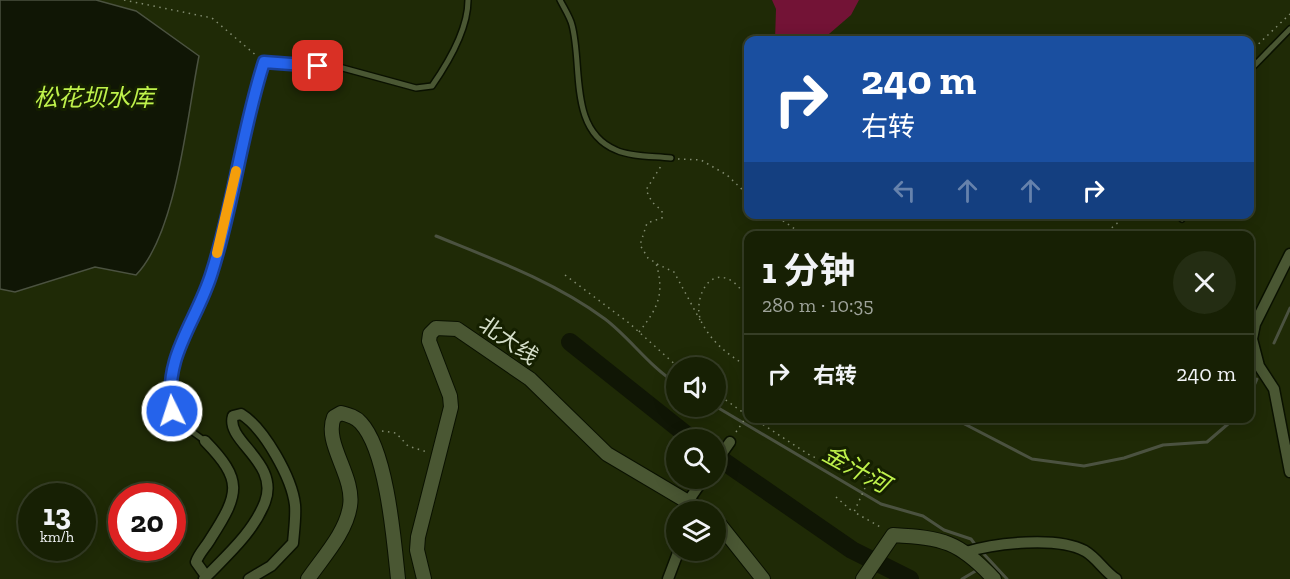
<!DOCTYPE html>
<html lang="zh">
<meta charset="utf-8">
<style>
body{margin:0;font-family:"Zilla Slab","Noto Sans SC",serif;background:#242d13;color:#f1f3f6;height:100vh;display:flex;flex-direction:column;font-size:22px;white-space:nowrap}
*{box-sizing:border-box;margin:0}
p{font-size:20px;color:#9ea39a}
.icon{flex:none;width:33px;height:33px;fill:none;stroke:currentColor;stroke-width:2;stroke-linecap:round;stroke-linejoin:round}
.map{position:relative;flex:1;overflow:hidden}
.drawer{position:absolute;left:744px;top:231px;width:510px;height:192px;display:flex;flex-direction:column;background:#172004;border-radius:12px;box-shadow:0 3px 15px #0003,0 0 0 2px #363e26}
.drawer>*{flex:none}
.banner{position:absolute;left:744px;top:36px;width:510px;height:183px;border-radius:12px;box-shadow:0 3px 15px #0003,0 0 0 2px #363e26;background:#1a4fa0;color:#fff;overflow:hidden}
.tools{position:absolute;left:666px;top:357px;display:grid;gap:12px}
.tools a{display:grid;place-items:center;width:60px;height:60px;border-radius:50%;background:#172004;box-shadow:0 3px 15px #0003,0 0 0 2px #363e26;font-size:30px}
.speed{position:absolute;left:18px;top:483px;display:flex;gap:12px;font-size:30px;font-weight:700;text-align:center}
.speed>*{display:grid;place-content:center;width:78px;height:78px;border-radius:50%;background:#172004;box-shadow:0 3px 15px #0003,0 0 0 2px #363e26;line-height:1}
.speed small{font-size:15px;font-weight:400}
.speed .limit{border:9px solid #d22;background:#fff;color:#111}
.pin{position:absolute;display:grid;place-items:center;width:51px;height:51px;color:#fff;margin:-26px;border-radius:12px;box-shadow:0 3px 9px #0006}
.me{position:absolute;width:66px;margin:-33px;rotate:356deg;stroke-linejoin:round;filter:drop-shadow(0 0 4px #0008)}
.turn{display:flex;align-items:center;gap:21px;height:126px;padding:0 18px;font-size:27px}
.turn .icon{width:78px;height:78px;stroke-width:2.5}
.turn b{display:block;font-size:42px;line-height:51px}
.lanes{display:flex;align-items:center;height:57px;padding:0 18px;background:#0003;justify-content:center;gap:30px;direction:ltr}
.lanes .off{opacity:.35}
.round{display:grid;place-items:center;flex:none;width:63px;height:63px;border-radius:32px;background:#242d13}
.headline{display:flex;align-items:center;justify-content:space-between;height:102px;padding:0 18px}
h1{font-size:36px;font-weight:700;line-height:45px}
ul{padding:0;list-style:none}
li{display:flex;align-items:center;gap:18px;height:78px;padding:0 18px;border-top:2px solid #363e26}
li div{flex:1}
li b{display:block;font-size:22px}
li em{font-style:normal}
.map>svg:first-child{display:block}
.green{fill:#731336}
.water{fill:#101605;stroke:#4b5240;stroke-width:1.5}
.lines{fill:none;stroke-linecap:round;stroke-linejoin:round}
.stream{stroke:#4b5240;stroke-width:3}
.river{stroke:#101605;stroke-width:18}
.lane-casing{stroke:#0a1100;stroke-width:8}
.street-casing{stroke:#0a1100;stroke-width:13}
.secondary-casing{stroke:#0a1100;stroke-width:16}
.path{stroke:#818b6f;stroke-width:1.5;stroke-dasharray:1.5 4.5;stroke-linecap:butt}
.lane{stroke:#4a5733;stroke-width:5}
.street{stroke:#4a5733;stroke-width:10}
.secondary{stroke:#4a5733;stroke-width:14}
.route-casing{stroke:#184099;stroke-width:15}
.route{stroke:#2563eb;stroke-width:10}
.slow{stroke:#f59e0b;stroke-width:10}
.labels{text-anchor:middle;stroke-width:6;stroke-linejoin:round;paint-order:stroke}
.street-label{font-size:22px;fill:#d6dfca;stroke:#152000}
.water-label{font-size:24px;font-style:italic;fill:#bff24b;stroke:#152000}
</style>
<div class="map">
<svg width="1290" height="579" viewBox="0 0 1290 579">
<rect width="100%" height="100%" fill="#1f2a06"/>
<path class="green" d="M772 0H859L851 15 822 40H775L776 9Z"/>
<path class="water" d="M0 0H96L136 11 199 56C187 115 177 233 136 275L95 267 15 292 0 289Z"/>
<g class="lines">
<g class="stream">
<path d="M436 236C495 260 553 281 605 319 630 338 649 366 676 383"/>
<path d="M1274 343 1290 308"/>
<path d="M1250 395 1257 379"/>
<path d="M715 406 881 504 923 516 944 530 971 539 977 547"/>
<path d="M953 418 1032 459 1084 466 1124 458 1163 445 1207 442 1235 418"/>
<path d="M982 552 1007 579"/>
<path d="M962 579 979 569"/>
</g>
<g class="river">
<path d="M570 342 693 440"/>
<path d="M716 456 852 550 910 579"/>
</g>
<g class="lane-casing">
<g id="lane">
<path d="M560 0C564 8 570 17 572 25 583 66 568 130 616 150 631 157 654 156 671 158"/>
<path d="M1250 70 1290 29"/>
<path d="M1182 219 1185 214"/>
<path d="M205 441 183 425 172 411 169 389 179 344 212 274 264 62 339 67 416 88 432 86C448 63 468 30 468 0"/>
</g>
</g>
<g class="street-casing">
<g id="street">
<path d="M1290 254 1255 324 1252 339 1259 366 1274 389 1290 472"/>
<path d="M205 441C243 480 240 493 211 538 206 547 199 553 196 562L206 576"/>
<path d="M716 462 730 442"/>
<path d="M689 500 704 478"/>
<path d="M966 552C996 543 1057 536 1085 551 1097 558 1104 571 1116 579"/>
<path d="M204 579C226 556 253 533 265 502 280 462 225 441 233 416L241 414C264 428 292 478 295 505 296 517 294 531 293 543L271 566 249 579"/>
<path d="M668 579 679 550"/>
</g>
</g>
<g class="secondary-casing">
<g id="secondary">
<path d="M716 520 763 579"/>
<path d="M308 579C323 557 346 533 350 506 355 476 323 443 334 417L341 413C349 415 356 417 361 423 387 451 394 541 398 579"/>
<path d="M424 579 417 550 418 537 451 407 450 396 429 341 430 334 436 328 457 329 530 379 607 454 705 512"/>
<path d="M863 579 893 535C943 538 959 541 994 579"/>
</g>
</g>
<g class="path">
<path d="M124 0 212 18 258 57"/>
<path d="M1250 52 1290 14"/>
<path d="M678 159 701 160 727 175 748 195"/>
<path d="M773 214 795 229 812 236"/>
<path d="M1096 236 1108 231 1128 214"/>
<path d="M657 264 674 272 700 320"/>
<path d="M565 275 629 323 679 368"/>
<path d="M748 297C743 293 738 285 732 281 706 265 692 305 702 323 713 344 729 355 748 367"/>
<path d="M639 332C658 308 665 294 656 263L648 258 640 245 647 223 662 218V211L652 202 646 190 661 166"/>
<path d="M716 393 748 416"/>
<path d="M753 418 811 456 870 477 854 512 882 528"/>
<path d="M382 431 396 433 408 446 427 452"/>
<path d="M736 432 747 416"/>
<path d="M836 497 853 512"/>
</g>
<use href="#lane" class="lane"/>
<use href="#street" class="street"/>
<use href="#secondary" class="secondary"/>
</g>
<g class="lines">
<g class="route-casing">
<path id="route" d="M172 411C163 355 197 322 212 272 234 203 242 130 264 62L318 66"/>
</g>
<use href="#route" class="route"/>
<path class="slow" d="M217 253 236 171"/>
</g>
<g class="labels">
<g class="street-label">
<text transform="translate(509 340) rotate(35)" y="8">北大线</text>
</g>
<g class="water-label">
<text x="94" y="106">松花坝水库</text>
<text transform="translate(856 469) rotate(29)" y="8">金汁河</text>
</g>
</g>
</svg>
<div class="tools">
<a><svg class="icon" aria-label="sound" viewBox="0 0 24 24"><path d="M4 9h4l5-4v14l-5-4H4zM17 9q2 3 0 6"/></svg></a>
<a><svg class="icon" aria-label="search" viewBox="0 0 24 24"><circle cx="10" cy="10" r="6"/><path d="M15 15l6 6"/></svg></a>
<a><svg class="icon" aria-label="layers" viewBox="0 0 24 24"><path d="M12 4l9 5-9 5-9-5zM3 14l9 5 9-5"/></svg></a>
</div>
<div class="speed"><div>13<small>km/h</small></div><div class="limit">20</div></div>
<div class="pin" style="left:318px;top:66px;background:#d93025"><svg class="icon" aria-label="arrive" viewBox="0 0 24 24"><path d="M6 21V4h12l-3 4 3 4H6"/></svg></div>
<svg class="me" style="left:172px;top:411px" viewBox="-20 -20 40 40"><circle r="17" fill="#2563eb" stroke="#fff" stroke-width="3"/><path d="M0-11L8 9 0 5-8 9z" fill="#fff"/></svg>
<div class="banner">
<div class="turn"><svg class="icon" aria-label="right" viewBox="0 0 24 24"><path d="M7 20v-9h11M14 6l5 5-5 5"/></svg><div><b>240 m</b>右转</div></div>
<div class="lanes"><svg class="icon off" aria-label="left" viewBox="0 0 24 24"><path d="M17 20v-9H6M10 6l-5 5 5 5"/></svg><svg class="icon off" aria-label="ahead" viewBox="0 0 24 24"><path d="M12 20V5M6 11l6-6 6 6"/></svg><svg class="icon off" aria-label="ahead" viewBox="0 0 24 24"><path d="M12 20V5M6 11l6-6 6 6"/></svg><svg class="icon" aria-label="right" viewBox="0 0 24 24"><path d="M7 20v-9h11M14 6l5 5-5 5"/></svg></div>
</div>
<section class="drawer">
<div class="headline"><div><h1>1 分钟</h1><p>280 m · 10:35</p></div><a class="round"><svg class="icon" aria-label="close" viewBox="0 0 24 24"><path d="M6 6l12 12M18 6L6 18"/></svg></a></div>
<ul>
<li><svg class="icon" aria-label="right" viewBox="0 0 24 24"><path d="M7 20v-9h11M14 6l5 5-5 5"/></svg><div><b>右转</b></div><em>240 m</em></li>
</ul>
</section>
</div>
